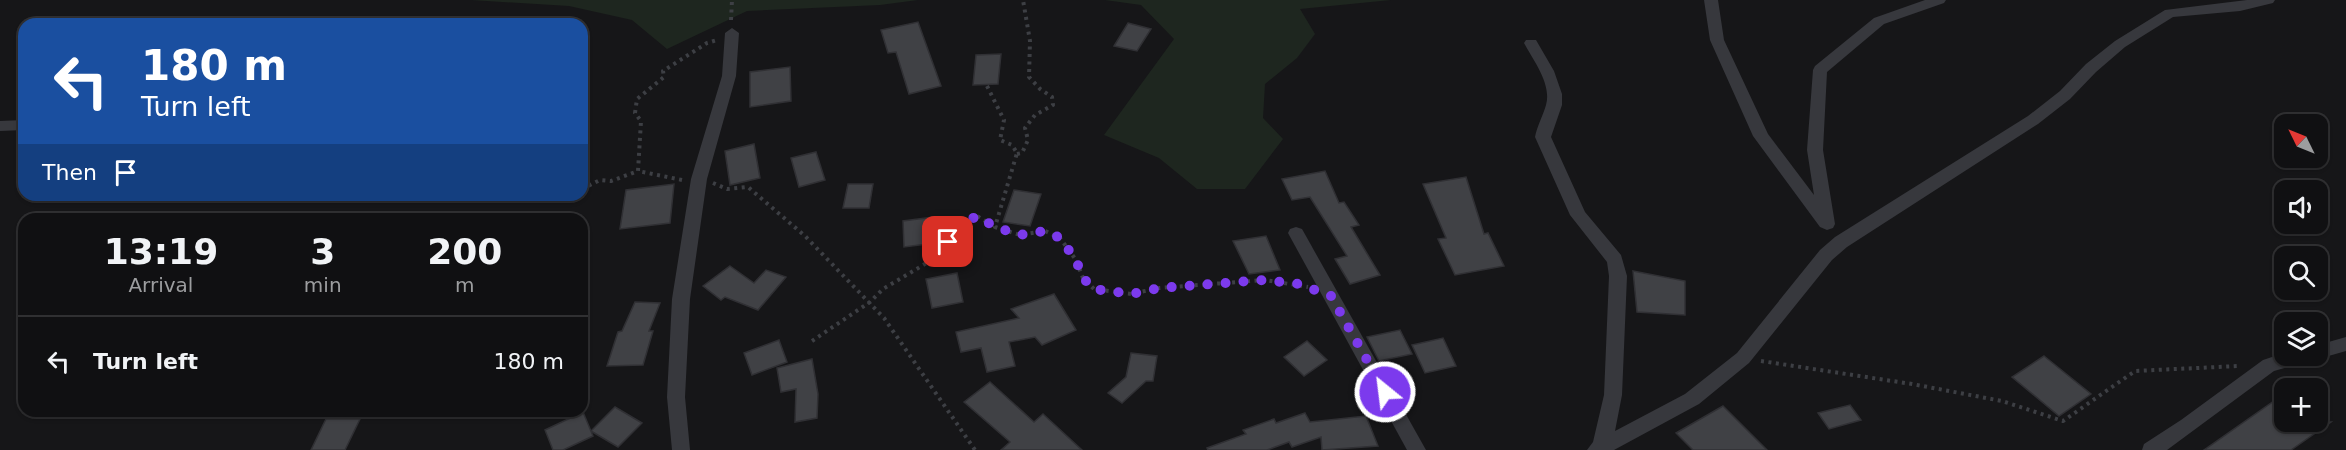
<!DOCTYPE html>
<style>
body{margin:0;font-family:"DejaVu Sans",sans-serif;background:#1e1e20;color:#f1f3f6;height:100vh;display:flex;flex-direction:column;font-size:22px;white-space:nowrap}
*{box-sizing:border-box;margin:0}
p{font-size:20px;color:#9c9d9f}
.icon{flex:none;width:33px;height:33px;fill:none;stroke:currentColor;stroke-width:2;stroke-linecap:round;stroke-linejoin:round}
.map{position:relative;flex:1;overflow:hidden}
.side{position:absolute;left:18px;top:213px;width:570px;height:204px;display:flex;flex-direction:column;background:#101012;border-radius:18px;box-shadow:0 2px 4px #0004,0 0 0 2px #303032}
.side>*{flex:none}
.guide{position:absolute;left:18px;top:18px;width:570px;height:183px;border-radius:18px;box-shadow:0 2px 4px #0004,0 0 0 2px #303032;background:#1a4fa0;color:#fff;overflow:hidden}
.needle{width:39px;rotate:313deg}
.tools{position:absolute;left:2274px;top:114px;display:grid;gap:12px}
.tools a{display:grid;place-items:center;width:54px;height:54px;border-radius:12px;background:#101012;box-shadow:0 2px 4px #0004,0 0 0 2px #303032;font-size:30px}
.pin{position:absolute;display:grid;place-items:center;width:51px;height:51px;color:#fff;margin:-26px;border-radius:12px;box-shadow:0 3px 9px #0006}
.me{position:absolute;width:66px;margin:-33px;rotate:331deg;stroke-linejoin:round;filter:drop-shadow(0 0 4px #0008)}
.turn{display:flex;align-items:center;gap:21px;height:126px;padding:0 24px;font-size:27px}
.turn .icon{width:78px;height:78px;stroke-width:2.5}
.turn b{display:block;font-size:42px;line-height:51px}
.then{display:flex;align-items:center;height:57px;padding:0 24px;background:#0003;gap:12px;font-size:22px}
.eta{display:flex;justify-content:space-evenly;align-items:center;height:102px;text-align:center}
.eta b{font-size:36px;font-weight:600;line-height:42px}
ul{padding:0;list-style:none}
li{display:flex;align-items:center;gap:18px;height:90px;padding:0 24px;border-top:2px solid #303032}
li div{flex:1}
li b{display:block;font-size:22px}
li em{font-style:normal}
.map>svg:first-child{display:block}
.green{fill:#1e261f}
.building{fill:#404145;stroke:#303034;stroke-width:1.5}
.lines{fill:none;stroke-linecap:round;stroke-linejoin:round}
.path{stroke:#3d3f44;stroke-width:4;stroke-dasharray:3 4.5;stroke-linecap:butt}
.street{fill:#37383d;fill-rule:evenodd}
.route{stroke:#7c3aed;stroke-width:10;stroke-dasharray:0 18}
</style>
<div class="map">
<svg width="2346" height="450" viewBox="0 0 2346 450">
<rect width="100%" height="100%" fill="#161618"/>
<g class="green">
<path d="M471 0H918L880 5 747 11 667 49 632 20 569 6Z"/>
<path d="M1105 0H1391L1300 9 1315 34 1297 58 1265 84 1263 118 1283 139 1245 189H1197L1159 158 1104 135 1174 39 1141 5Z"/>
</g>
<g class="building">
<path d="M918 22 941 86 909 94 896 52 888 53 881 30Z"/>
<path d="M1128 23 1151 29 1137 51 1114 46Z"/>
<path d="M1001 54 998 84 973 85 976 55Z"/>
<path d="M790 67 791 101 750 107V72Z"/>
<path d="M754 144 760 178 730 185 725 151Z"/>
<path d="M816 152 825 180 799 187 791 158Z"/>
<path d="M1325 171 1339 203 1344 202 1359 225 1351 227 1380 275 1350 284 1335 259 1347 256 1310 197 1292 200 1282 179Z"/>
<path d="M1466 177 1484 234 1488 233 1504 266 1455 275 1438 239 1446 238 1423 184Z"/>
<path d="M674 184 670 223 620 229 626 190Z"/>
<path d="M848 184H873L869 208H843Z"/>
<path d="M1014 190 1041 194 1030 226 1003 222Z"/>
<path d="M933 217 935 243 904 247 903 221Z"/>
<path d="M1266 236 1280 270 1249 274 1233 241Z"/>
<path d="M730 266 754 283 766 270 786 277 758 310 725 297 721 300 703 286Z"/>
<path d="M1633 271 1685 281V315L1637 312Z"/>
<path d="M957 273 963 302 932 308 926 279Z"/>
<path d="M1054 294 1076 330 1042 345 1035 337 1009 342 1015 366 987 372 981 348 961 352 956 332 1019 318 1011 309Z"/>
<path d="M635 302 660 303 649 331H653L643 365 607 366 618 332 622 331Z"/>
<path d="M1400 330 1412 354 1379 361 1367 337Z"/>
<path d="M1443 338 1456 366 1425 373 1412 345Z"/>
<path d="M779 340 787 362 752 375 744 353Z"/>
<path d="M1307 341 1327 360 1304 376 1284 357Z"/>
<path d="M1131 353 1157 356 1153 381H1146L1122 403 1108 393 1126 377Z"/>
<path d="M2044 356 2091 394 2059 416 2012 377Z"/>
<path d="M812 359 818 394 817 418 795 422 796 389 781 392 777 368Z"/>
<path d="M990 382 1034 422 1043 414 1082 450H1001L1010 442 964 402Z"/>
<path d="M2284 394V422H2331L2291 450H2204Z"/>
<path d="M1850 405 1861 420 1829 429 1818 413Z"/>
<path d="M1723 406 1767 450H1693L1676 433Z"/>
<path d="M615 407 642 423 618 447 591 431Z"/>
<path d="M583 412 593 436 563 450H553L545 430Z"/>
<path d="M1305 413 1310 422 1366 416 1378 446 1322 450 1321 437 1292 447 1289 442 1267 450H1208L1207 448 1246 434 1243 430 1274 419 1276 423Z"/>
<path d="M326 419H360L345 450H311Z"/>
</g>
<g class="lines">
<g class="path">
<path d="M731 20 732 0"/>
<path d="M987 86 1004 120 1000 140 1012 145 1017 153 995 227 1020 235 1045 231 1060 238 1076 260 1083 278 1094 289 1131 294 1159 288 1265 280 1308 287"/>
<path d="M1017 154 1022 153 1028 140 1025 128 1035 115 1053 105 1052 97 1040 89 1029 77 1030 41 1023 0"/>
<path d="M682 180 638 171 641 121 635 113 637 99 664 77 663 71 707 43 717 40"/>
<path d="M713 183 727 189 748 187 805 236 884 318 975 450"/>
<path d="M582 189 600 180 611 181 638 171"/>
<path d="M551 195H556"/>
<path d="M812 341 870 302 883 289 935 258 960 225 977 216 995 227"/>
<path d="M1761 361 1912 384 2002 401 2063 421 2135 371 2238 366"/>
</g>
<g class="street">
<path d="M1704 0H1718L1724 40 1768 134 1814 195 1807 150 1813 70 1815 66 1874 18 1925 0H1946L1944 3 1884 24 1827 72 1823 150 1835 224 1833 228 1827 230 1820 227 1753 136 1710 40Z"/>
<path d="M2247 0H2275L2273 3 2240 11 2173 17 2125 47 2096 72 2070 99 2038 124 1847 247 1832 260 1749 363 1699 404 1614 450H1587L1593 442 1604 395 1609 276 1607 262 1570 215 1535 137C1537 126 1543 116 1546 105 1552 84 1533 60 1524 43L1526 40H1536L1554 71 1562 94V105L1551 137 1585 212 1621 255 1627 276 1622 395 1615 431 1685 394 1737 353 1820 250 1835 237 2028 116 2060 91 2086 64 2115 41 2165 10Z"/>
<path d="M732 28 739 33 736 76 707 179 690 299 685 397 690 450H672L667 397 672 299 691 179 722 76 725 33Z"/>
<path d="M24 120V130L0 131V121Z"/>
<path d="M1296 227 1302 229 1426 450H1407L1288 233 1290 229Z"/>
<path d="M2346 337V351L2318 359 2312 357 2309 361 2274 371 2167 450H2142L2144 444 2181 420 2263 360 2284 353V356H2318V345Z"/>
</g>
</g>
<g class="lines">
<path class="route" d="M948 242 960 225 977 216 995 227 1020 235 1045 231 1060 238 1076 260 1083 278 1094 289 1131 294 1160 288 1264 280 1299 284 1331 296 1385 392"/>
</g>
</svg>
<div class="tools">
<a><svg class="needle" viewBox="-14 -14 28 28"><path d="M0-13l5 13h-10z" fill="#e53935"/><path d="M0 13l5-13h-10z" fill="#9c9d9f"/></svg></a>
<a><svg class="icon" aria-label="sound" viewBox="0 0 24 24"><path d="M4 9h4l5-4v14l-5-4H4zM17 9q2 3 0 6"/></svg></a>
<a><svg class="icon" aria-label="search" viewBox="0 0 24 24"><circle cx="10" cy="10" r="6"/><path d="M15 15l6 6"/></svg></a>
<a><svg class="icon" aria-label="layers" viewBox="0 0 24 24"><path d="M12 4l9 5-9 5-9-5zM3 14l9 5 9-5"/></svg></a>
<a>+</a>
</div>
<div class="pin" style="left:948px;top:242px;background:#d93025"><svg class="icon" aria-label="arrive" viewBox="0 0 24 24"><path d="M6 21V4h12l-3 4 3 4H6"/></svg></div>
<svg class="me" style="left:1385px;top:392px" viewBox="-20 -20 40 40"><circle r="17" fill="#7c3aed" stroke="#fff" stroke-width="3"/><path d="M0-11L8 9 0 5-8 9z" fill="#fff"/></svg>
<div class="guide">
<div class="turn"><svg class="icon" aria-label="left" viewBox="0 0 24 24"><path d="M17 20v-9H6M10 6l-5 5 5 5"/></svg><div><b>180 m</b>Turn left</div></div>
<div class="then">Then<svg class="icon" aria-label="arrive" viewBox="0 0 24 24"><path d="M6 21V4h12l-3 4 3 4H6"/></svg></div>
</div>
<section class="side">
<div class="eta">
<div><b>13:19</b><p>Arrival</p></div>
<div><b>3</b><p>min</p></div>
<div><b>200</b><p>m</p></div>
</div>
<ul>
<li><svg class="icon" aria-label="left" viewBox="0 0 24 24"><path d="M17 20v-9H6M10 6l-5 5 5 5"/></svg><div><b>Turn left</b></div><em>180 m</em></li>
</ul>
</section>
</div>
